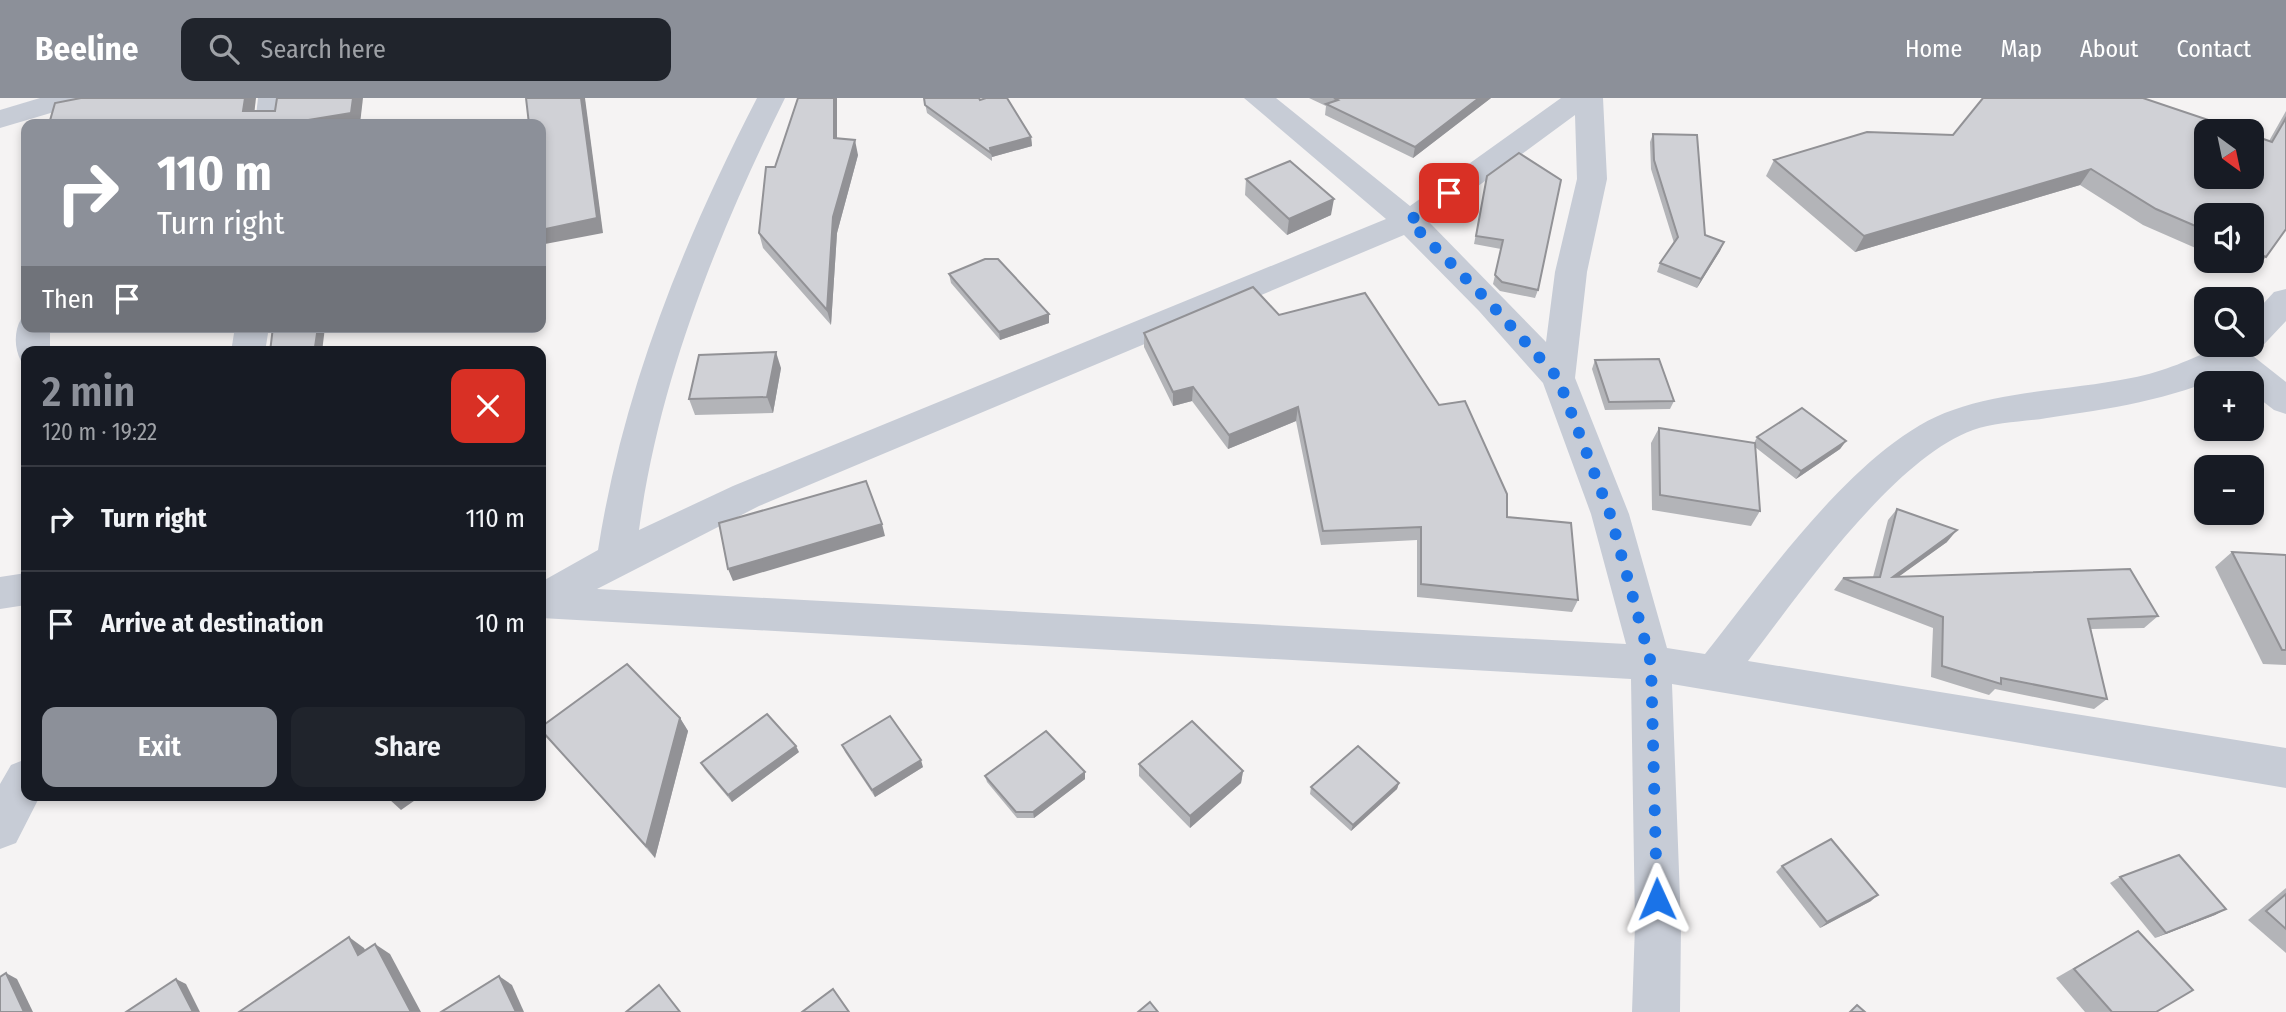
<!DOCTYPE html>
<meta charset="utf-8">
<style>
body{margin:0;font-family:"Fira Sans Condensed",sans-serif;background:#20242c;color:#f1f3f6;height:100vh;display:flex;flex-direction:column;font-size:26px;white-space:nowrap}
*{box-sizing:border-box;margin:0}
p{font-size:23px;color:#9ea1a6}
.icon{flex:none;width:38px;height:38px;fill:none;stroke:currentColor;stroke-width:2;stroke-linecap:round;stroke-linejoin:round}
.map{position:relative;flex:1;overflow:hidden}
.panel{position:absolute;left:21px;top:248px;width:525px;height:455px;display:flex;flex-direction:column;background:#171b24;border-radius:14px;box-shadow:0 4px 10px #0003}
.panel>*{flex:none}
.top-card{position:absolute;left:21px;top:21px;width:525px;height:214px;border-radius:14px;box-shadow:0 4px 10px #0003;background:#8c9099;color:#fff;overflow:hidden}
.needle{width:46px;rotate:147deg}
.controls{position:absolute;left:2194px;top:21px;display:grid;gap:14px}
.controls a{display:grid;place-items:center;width:70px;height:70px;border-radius:14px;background:#171b24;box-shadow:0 4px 10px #0003;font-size:35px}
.pin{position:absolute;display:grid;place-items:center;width:60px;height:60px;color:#fff;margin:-30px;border-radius:14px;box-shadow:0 4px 10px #0006}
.me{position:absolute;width:77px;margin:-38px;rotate:359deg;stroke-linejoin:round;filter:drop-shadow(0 0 5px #0008)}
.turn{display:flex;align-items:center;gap:24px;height:147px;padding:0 21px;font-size:32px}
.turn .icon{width:91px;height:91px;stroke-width:2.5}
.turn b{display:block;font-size:49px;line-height:60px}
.then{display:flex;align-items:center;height:66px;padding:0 21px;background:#0003;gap:14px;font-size:26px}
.round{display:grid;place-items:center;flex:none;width:74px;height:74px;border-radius:14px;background:#20242c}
.summary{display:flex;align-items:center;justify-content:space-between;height:119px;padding:0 21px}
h1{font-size:42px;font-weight:600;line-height:52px;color:#8c9099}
.primary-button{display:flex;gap:14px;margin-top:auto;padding:14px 21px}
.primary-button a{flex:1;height:80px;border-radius:14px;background:#8c9099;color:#fff;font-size:28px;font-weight:600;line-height:80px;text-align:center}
.primary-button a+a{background:#20242c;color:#f1f3f6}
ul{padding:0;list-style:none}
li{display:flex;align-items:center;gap:21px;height:105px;padding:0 21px;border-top:2px solid #363941}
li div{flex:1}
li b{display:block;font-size:26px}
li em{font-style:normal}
header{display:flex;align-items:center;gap:42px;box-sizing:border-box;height:98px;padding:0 35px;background:#8c9099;color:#fff}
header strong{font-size:33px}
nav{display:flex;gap:38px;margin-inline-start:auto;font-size:24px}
.search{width:490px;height:63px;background:#20242c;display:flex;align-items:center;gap:18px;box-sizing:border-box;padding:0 24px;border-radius:14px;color:#9ea1a6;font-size:26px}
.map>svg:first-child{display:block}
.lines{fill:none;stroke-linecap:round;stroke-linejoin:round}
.minor{fill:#c7ccd6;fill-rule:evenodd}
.wall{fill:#b3b4b8}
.shaded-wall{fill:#929296}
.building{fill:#d0d1d6;stroke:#929296;stroke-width:2}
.route{stroke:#1a73e8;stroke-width:12;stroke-dasharray:0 21.6}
</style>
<header>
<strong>Beeline</strong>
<div class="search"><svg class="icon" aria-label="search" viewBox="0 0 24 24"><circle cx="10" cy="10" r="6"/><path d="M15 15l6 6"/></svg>Search here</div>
<nav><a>Home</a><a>Map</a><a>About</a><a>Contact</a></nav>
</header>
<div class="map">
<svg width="2286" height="914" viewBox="0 0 2286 914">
<rect width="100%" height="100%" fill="#f5f3f3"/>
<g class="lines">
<g class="minor">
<path d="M40 0H85L81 6 0 30V12Z"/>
<path d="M258 0H286L283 26H255Z"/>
<path d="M757 0H785C718 136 659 281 639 432L733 388 1386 121 1244 0H1276L1410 108 1561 0H1603L1607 81 1587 174 1575 280 1629 416 1667 550 1705 556C1765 481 1860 343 1953 312 2009 292 2073 292 2131 280 2167 273 2188 262 2221 248 2229 244 2243 247 2252 247V218L2274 194 2286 191V223L2253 258 2286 284V316L2274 312 2252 295V285H2240L2228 275C2172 302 2108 311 2047 320 2024 324 1995 324 1973 332 1893 361 1800 495 1748 563L2286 650V690L1672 586 1681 827 1680 914H1632L1635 827 1631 581 541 520V484L598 452C623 292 683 144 757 0ZM1575 17 1577 81 1555 174 1546 244 1429 124ZM1404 137 1479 213 1543 285 1591 416 1626 546 597 491 759 408Z"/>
<path d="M26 219V229H50V254H26V264L21 263C14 250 14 233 21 221Z"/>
<path d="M235 229H269L265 254H231Z"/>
<path d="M26 475V507L0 511V479Z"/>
<path d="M26 661V698H40L16 745 0 751V686L11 667Z"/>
</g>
</g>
<g class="wall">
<path d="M798 0H837V40L858 57 837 135 831 227 763 150 759 135 775 69Z"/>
<path d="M924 0 980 2 1031 39 1032 48 992 59V63L927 15Z"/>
<path d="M1309 0H1491L1413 60 1325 17 1326 8Z"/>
<path d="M2286 13V131L2266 159 2251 175 2225 163H2252V117H2207V155L2143 127 2080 87 1855 154 1766 78 1774 62 1953 37 2269 43Z"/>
<path d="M1653 36 1705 137 1724 144 1720 153 1697 190 1657 174 1660 165 1674 145 1651 71 1650 44Z"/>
<path d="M1487 78 1538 192 1535 200 1500 193 1493 186 1501 151 1474 146Z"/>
<path d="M1246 81 1331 117 1287 137 1245 97Z"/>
<path d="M949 176 1049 225 1000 242 951 185Z"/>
<path d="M1279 217 1507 419 1578 502 1572 514 1417 499V442L1321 447 1296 323 1228 351 1192 303 1173 308 1144 249V235Z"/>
<path d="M1595 262 1674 303 1670 311 1605 312 1592 271Z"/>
<path d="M781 270 773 315 695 317 689 301Z"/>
<path d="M1659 330 1754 345 1757 339 1846 343 1840 351 1796 381 1755 349 1760 413 1751 428 1652 412 1651 345Z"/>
<path d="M1897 411 1947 444 1899 478 2158 518 2144 530 2091 531 2107 601 2094 611 1995 591 1989 597 1931 579 1933 530 1834 492 1843 480 1873 479 1888 422Z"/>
<path d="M2232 454 2286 457V567L2263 566 2215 469Z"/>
<path d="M680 620 688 633 655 760 541 632Z"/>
<path d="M842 647 923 669 875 699 845 654Z"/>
<path d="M799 654 732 704 705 672 701 665Z"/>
<path d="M1139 666 1243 673 1241 685 1190 730 1139 678Z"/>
<path d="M1085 674V681L1034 720H1017L987 684 985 678Z"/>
<path d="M1399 685 1397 691 1351 733 1310 696 1311 689Z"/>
<path d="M1782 768 1871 803 1820 830 1776 774Z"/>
<path d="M2120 779 2226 811 2215 817 2155 840 2110 785Z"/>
<path d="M2286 790V855L2248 822Z"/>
<path d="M2138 833 2156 914H2085L2056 880Z"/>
</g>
<g class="shaded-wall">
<path d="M245 0H256L253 26 243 13Z"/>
<path d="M353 0H363L360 26H284Z"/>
<path d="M581 0H585L603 135 545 146 541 138V132Z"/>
<path d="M834 0H837V55L834 40Z"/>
<path d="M1479 0H1491L1413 60 1415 49Z"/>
<path d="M1031 39 1032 48 992 59 990 50Z"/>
<path d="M855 42 858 57 837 135 831 227 827 212 833 119Z"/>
<path d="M2091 71 2080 87 1855 154 1864 138Z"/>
<path d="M1334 101 1331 117 1287 137 1289 121Z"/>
<path d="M1724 144 1720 153 1697 190 1701 181Z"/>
<path d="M1049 216V225L1000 242 999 234Z"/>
<path d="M318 229H325L322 254H292Z"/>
<path d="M776 254 781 270 773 315 767 299Z"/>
<path d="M1193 289 1192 303 1173 308V294Z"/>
<path d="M1298 309 1296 323 1228 351 1229 337Z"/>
<path d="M541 336 546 344 541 359Z"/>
<path d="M1846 343 1840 351 1796 381 1801 373Z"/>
<path d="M882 426 885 438 733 483 728 471Z"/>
<path d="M1957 432 1947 444 1883 490 1893 479Z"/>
<path d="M680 620 688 633 655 760 646 748Z"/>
<path d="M796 648 799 654 732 704 728 697Z"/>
<path d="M921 662 923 669 875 699 872 692Z"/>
<path d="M1243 673 1241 685 1190 730V718Z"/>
<path d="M1085 674V681L1034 720 1033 714Z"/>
<path d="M1399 685 1397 691 1351 733 1353 727Z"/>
<path d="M394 698H421L401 712 389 701Z"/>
<path d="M1878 797 1871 803 1820 830 1827 824Z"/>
<path d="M2226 811 2215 817 2155 840 2166 835Z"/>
<path d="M349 839 364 850 373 867 358 857Z"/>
<path d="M375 846 390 856 421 914H411Z"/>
<path d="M6 875 17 881 33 914H24Z"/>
<path d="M499 878 512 887 524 914H516Z"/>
<path d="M176 881 186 886 200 914H193Z"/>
</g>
<g class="building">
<path d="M81 0H245L243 13H275L277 0H353L351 15 284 26H49L55 5Z"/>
<path d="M526 0H581L597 120 541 132V26H529Z"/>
<path d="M798 0H834V40L855 42 833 119 827 212 759 135 766 69H775Z"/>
<path d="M924 0H979L980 2 986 0H1007L1031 39 990 50 991 55 925 7Z"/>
<path d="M1334 0H1479L1415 49 1326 6 1338 2Z"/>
<path d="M1983 0H2143L2241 33H2207V79H2252V37L2272 44 2286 20V131L2266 159 2252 153V117H2207V133L2156 111 2091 71 1864 138 1774 62 1867 34 1953 37Z"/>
<path d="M1653 36 1697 37 1705 137 1724 144 1701 181 1660 165 1678 139 1654 62Z"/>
<path d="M1519 55 1561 82 1538 192 1502 184 1495 177 1503 142 1476 138 1487 78Z"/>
<path d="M1290 63 1334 101 1289 121 1246 81Z"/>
<path d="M985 161H998L1049 216 999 234 949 176Z"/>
<path d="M1253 189 1279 217 1365 195 1439 307 1465 303 1507 396V419L1571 425 1578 502 1421 486V429L1323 433 1298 309 1229 337 1193 289 1173 294 1144 235Z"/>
<path d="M273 229H318L315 249 292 254H270Z"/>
<path d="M776 254 767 299 689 301 699 257Z"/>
<path d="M1659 261 1674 303 1609 304 1595 262Z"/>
<path d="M1802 310 1846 343 1801 373 1757 339Z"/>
<path d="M1659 330 1755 345 1760 413 1660 397Z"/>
<path d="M866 383 882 426 728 471 719 425Z"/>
<path d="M1897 411 1957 432 1893 479 2130 471 2158 518 2088 521 2107 601 2001 580V586L1942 568 1943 519 1843 480 1880 479Z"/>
<path d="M2232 454 2286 457V552H2282Z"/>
<path d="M627 566 680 620 646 748 541 632V629Z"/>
<path d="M767 616 796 648 728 697 701 665Z"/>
<path d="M890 618 921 662 872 692 842 647Z"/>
<path d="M1192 623 1243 673 1190 718 1139 666Z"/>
<path d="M1046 633 1085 674 1033 714H1016L985 678Z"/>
<path d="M1358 648 1399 685 1353 727 1311 689Z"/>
<path d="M1831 741 1878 797 1827 824 1782 768Z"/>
<path d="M2179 757 2226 811 2166 835 2120 779Z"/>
<path d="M2286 796V831L2266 813Z"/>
<path d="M2138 833 2193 892 2156 914H2112L2074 871Z"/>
<path d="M349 839 358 857 375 846 411 914H239Z"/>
<path d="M6 875 24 914H0V879Z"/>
<path d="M499 878 516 914H441Z"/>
<path d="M176 881 193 914H126Z"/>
<path d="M659 887 680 914H626Z"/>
<path d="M833 891 849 914H802Z"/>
<path d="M1150 904 1158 914H1138Z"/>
<path d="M1857 907 1865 914H1850Z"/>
</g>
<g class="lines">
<path class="route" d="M1449 95 1409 123 1490 205 1558 280 1610 416 1651 565 1657 801"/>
</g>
</svg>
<div class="controls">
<a><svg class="needle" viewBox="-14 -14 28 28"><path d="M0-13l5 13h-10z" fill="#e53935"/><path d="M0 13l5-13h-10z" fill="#9ea1a6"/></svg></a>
<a><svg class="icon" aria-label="sound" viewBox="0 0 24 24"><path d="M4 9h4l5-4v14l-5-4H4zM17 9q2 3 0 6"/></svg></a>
<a><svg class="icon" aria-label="search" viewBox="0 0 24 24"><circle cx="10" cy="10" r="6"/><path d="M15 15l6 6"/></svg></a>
<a>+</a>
<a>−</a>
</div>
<div class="pin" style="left:1449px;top:95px;background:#d93025"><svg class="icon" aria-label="arrive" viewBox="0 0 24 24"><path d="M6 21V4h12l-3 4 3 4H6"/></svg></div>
<svg class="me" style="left:1657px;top:801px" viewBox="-20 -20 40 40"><path d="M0-17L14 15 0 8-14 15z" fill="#1a73e8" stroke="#fff" stroke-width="4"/></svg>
<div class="top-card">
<div class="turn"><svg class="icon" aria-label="right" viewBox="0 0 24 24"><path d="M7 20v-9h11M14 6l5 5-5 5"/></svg><div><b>110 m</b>Turn right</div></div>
<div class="then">Then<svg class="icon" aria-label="arrive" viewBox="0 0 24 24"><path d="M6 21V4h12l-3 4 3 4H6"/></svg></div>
</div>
<section class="panel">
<div class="summary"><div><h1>2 min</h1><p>120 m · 19:22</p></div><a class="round" style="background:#d93025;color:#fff"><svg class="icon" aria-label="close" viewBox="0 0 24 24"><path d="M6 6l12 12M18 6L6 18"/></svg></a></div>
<ul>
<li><svg class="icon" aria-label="right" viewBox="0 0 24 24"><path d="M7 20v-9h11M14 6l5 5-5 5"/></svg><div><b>Turn right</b></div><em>110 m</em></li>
<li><svg class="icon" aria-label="arrive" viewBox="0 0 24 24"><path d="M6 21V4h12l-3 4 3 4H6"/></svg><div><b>Arrive at destination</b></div><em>10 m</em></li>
</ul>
<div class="primary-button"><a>Exit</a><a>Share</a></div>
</section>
</div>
